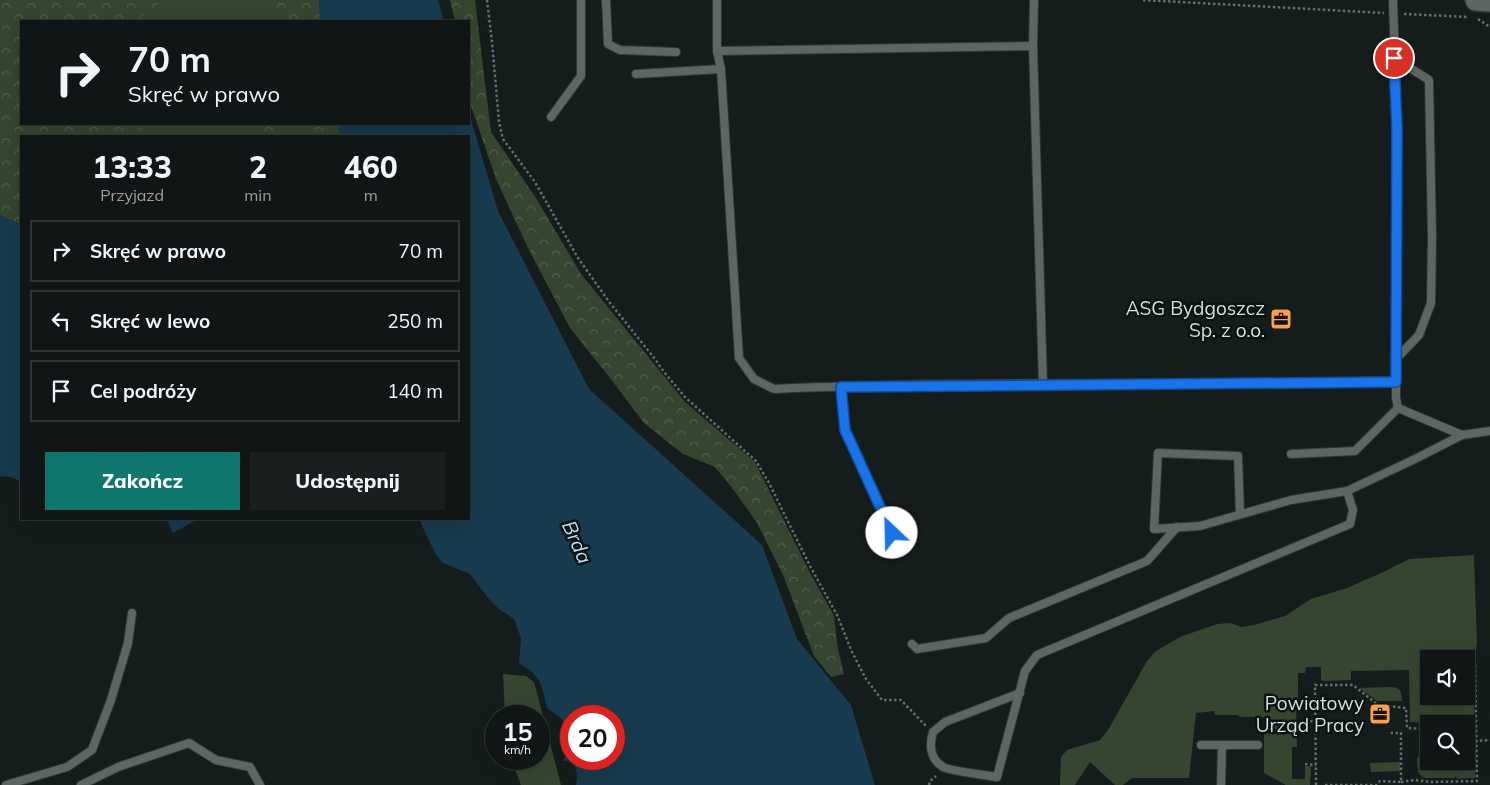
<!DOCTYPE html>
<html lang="pl">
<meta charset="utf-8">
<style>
body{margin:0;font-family:Mulish,sans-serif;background:#191f1e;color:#f1f3f6;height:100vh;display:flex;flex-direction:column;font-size:19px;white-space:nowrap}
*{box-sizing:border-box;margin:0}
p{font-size:16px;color:#9c9fa0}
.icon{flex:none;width:28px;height:28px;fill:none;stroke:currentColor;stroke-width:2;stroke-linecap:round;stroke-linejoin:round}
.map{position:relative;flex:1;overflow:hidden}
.details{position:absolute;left:20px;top:135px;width:450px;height:385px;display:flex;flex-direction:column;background:#101615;border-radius:0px;box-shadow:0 5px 20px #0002,0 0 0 1px #303534}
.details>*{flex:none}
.hud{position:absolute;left:20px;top:20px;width:450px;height:105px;border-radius:0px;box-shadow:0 5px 20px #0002,0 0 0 1px #303534;background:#101615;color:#f1f3f6;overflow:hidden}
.fabs{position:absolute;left:1420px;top:650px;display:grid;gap:10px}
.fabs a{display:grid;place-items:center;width:55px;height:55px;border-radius:0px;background:#101615;box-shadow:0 5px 20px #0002,0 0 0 1px #303534;font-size:25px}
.speed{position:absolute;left:485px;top:705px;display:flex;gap:10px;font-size:25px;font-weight:700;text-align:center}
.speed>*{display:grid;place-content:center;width:65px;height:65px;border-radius:50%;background:#101615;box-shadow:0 5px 20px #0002,0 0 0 1px #303534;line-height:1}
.speed small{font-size:12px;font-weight:400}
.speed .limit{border:8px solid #d22;background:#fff;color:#111}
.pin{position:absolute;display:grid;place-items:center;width:42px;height:42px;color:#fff;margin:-21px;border:2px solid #fff;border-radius:50%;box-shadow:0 1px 5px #0007}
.me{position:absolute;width:55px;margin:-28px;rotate:336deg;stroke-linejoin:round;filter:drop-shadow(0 0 4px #0008)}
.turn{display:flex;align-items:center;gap:18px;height:105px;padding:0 25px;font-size:22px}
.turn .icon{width:65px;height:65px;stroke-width:2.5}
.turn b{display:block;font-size:35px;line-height:42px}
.eta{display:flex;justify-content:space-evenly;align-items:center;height:85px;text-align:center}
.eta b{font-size:30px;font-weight:800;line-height:35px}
.primary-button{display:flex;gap:10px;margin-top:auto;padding:10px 25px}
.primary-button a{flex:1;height:58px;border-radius:0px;background:#0f766e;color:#fff;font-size:20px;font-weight:800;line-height:58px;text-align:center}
.primary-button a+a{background:#191f1e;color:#f1f3f6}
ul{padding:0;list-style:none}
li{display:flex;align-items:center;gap:15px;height:62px;margin:0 10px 8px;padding:0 15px;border:2px solid #303534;border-radius:0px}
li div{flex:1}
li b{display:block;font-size:19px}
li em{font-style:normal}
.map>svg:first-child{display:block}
.green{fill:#364530}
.forest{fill:url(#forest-crowns)}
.water{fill:#183b4f}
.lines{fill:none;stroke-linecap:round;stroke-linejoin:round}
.lane-casing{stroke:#323636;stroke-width:10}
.secondary-casing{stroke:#323636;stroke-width:24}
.path{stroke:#666d6c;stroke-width:2.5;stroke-dasharray:2.5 2.5;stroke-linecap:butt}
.lane{stroke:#5d6665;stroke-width:8}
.secondary{stroke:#5d6665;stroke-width:21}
.route-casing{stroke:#114b97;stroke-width:12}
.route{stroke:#1a73e8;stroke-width:9}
.labels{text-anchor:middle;stroke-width:5;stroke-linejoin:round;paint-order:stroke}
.poi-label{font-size:19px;fill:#d8dddd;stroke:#0c1413;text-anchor:end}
.water-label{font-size:20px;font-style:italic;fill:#bcdff8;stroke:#0c1413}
</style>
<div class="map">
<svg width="1490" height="785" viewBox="0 0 1490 785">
<defs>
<pattern id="forest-crowns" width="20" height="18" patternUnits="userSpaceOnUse" patternTransform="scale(1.25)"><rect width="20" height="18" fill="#364530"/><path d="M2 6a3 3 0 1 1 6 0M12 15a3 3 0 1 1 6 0" fill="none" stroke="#525f4e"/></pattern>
</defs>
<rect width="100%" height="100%" fill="#151d1c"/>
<g class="green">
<path d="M0 0H319L320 21H21V124H337L340 136H21V224L0 215Z"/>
<path d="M1474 555 1477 644 1476 649 1473 651 1474 685 1466 686V659H1429V696H1464L1465 700H1474V731L1466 729V724L1410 722 1409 670 1351 671V680L1323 681 1321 679V667H1306L1305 673H1298V703H1296L1297 747H1292V779H1305V766H1311L1310 785H1286L1264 773V717H1240L1238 715H1215L1214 711 1196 713 1189 778H1132L1123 785H1115L1090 762 1075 785H1060L1061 757 1067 750 1100 740 1108 730 1147 661 1156 651 1180 637 1217 624 1231 623 1241 627 1254 625 1285 616 1311 599 1347 588 1379 574 1409 559Z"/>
<path d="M503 674 526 676 534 682 561 785H521L511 759H539V716H505Z"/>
<path d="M1387 687C1399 687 1402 689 1402 701H1377L1359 688Z"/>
<path d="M1466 739 1470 744V756L1475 757V778L1457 779 1456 776 1454 778H1424L1418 772 1417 757H1429V761H1466Z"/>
<path d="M1400 762V771L1371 772 1370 763Z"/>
</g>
<g class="forest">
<path d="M0 0H162L136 21H21V124H137L148 136H21V224L0 215Z"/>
<path d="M272 0H319L320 21H277Z"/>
<path d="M450 0H475L491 132 536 198 581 274 685 402 755 462 809 571 834 616 838 649 844 674 831 677 814 656 783 575 757 523 736 493 715 467 683 454 644 423 610 378 570 328 528 248 496 179 470 103 469 95V21H455Z"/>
<path d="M267 124H284L287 136H261Z"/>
<path d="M313 124H337L340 136H319Z"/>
</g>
<g class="water">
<path d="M319 0H438L444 21H320Z"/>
<path d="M469 113 498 211 589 389 762 545 797 639 851 705 875 785H576C578 775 577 769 571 760L563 761 571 740V759H614V716H571V731L561 718 547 708C542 684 541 676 519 663L521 638 514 619 499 609 489 599 470 574 443 563 435 553 419 519H469V136H340L337 124H469Z"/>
<path d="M0 215 21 224V483C16 478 7 475 0 477Z"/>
<path d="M163 519H198L173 533 168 522Z"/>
</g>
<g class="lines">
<g class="lane-casing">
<g id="lane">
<path d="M606 0 608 44 620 50 676 52"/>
<path d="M717 0V51L721 69 739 358 754 379 774 389C981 380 1189 386 1396 381"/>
<path d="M1034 0 1033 46 1043 385"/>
<path d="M1393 0 1397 130 1396 398 1398 408 1462 435 1490 431"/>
<path d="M717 51 1033 46"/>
<path d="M1394 58 1429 80 1432 237 1431 303 1419 335 1396 359"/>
<path d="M636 74 721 69"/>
<path d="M551 117 581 76V0"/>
<path d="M841 387 845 430 891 533"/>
<path d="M1291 454 1355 451 1398 408"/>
<path d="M1240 514 1238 456 1158 453 1154 529 1200 526 1291 500 1347 491 1415 459 1462 435"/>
<path d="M912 644 917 649 986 638 1009 618 1147 561 1177 527"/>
<path d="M1020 693 945 722 933 732C929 745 930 759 943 767 949 771 987 775 997 777L1025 671 1037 655 1350 524 1353 510 1347 491"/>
<path d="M1201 745H1222L1221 785"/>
<path d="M1222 745H1258"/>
<path d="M6 785 67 767 92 750 111 700 128 643 132 613"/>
<path d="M81 785 118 767 189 743 216 760 250 767 260 785"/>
</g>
</g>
<g class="secondary-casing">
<path id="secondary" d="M1476 0 1490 1"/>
</g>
<g class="path">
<path d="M487 0 492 42 499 122 503 139 535 182 578 258 610 303 655 359 664 372 685 397 756 461 769 483 810 566 837 615 852 652 866 679 882 700H901L926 726"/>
<path d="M1143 0 1384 13"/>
<path d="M1404 14 1469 17"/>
<path d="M1478 19 1490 27"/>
<path d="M1310 721 1316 722"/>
<path d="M1466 736 1476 741 1490 740"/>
<path d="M1305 764 1316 765"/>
<path d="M1401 782 1415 780 1431 782 1477 781 1475 661"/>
<path d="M929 785 930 781 936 776"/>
<path d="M1316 785 1315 685H1353L1378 705 1406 708 1407 728 1429 729"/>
<path d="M1325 785H1377L1380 781 1401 782V733H1390"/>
</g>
<use href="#lane" class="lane"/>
<use href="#secondary" class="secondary"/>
</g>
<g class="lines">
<g class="route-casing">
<path id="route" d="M892 533 845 430 841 387 1396 382 1397 130 1394 58"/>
</g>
<use href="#route" class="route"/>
</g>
<defs>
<g id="office-square" transform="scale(1.125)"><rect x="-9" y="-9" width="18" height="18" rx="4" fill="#f8a04b" stroke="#0c1413"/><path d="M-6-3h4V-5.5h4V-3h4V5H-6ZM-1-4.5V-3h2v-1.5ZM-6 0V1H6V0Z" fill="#111"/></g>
</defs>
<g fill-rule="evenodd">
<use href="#office-square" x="1281" y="319"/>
<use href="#office-square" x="1380" y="714"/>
</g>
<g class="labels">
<g class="poi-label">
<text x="1265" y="315">ASG Bydgoszcz<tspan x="1265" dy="22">Sp. z o.o.</tspan></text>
<text x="1364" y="710">Powiatowy<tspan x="1364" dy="22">Urząd Pracy</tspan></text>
</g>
<g class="water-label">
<text transform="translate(577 542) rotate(66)" y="7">Brda</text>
</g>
</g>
</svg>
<div class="fabs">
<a><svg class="icon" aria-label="sound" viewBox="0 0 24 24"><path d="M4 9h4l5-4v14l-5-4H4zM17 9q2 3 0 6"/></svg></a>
<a><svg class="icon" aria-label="search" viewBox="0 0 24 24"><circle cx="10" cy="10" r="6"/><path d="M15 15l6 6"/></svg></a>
</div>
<div class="speed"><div>15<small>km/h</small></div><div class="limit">20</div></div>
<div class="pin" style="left:1394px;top:58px;background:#d93025"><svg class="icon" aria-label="arrive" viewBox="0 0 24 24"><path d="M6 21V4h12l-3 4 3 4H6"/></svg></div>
<svg class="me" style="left:892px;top:533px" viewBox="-20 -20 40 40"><circle r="19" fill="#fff"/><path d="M0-13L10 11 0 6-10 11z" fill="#1a73e8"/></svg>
<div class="hud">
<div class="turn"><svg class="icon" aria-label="right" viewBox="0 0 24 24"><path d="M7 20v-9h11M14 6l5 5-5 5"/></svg><div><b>70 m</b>Skręć w prawo</div></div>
</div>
<section class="details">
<div class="eta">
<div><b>13:33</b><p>Przyjazd</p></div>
<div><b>2</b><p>min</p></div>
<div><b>460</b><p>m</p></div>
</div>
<ul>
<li><svg class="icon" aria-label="right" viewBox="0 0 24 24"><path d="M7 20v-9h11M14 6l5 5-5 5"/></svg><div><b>Skręć w prawo</b></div><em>70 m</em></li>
<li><svg class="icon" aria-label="left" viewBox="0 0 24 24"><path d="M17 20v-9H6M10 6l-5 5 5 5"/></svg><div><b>Skręć w lewo</b></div><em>250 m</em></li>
<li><svg class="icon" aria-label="arrive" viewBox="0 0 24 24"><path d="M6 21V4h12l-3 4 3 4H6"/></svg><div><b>Cel podróży</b></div><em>140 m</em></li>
</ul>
<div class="primary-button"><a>Zakończ</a><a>Udostępnij</a></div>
</section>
</div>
